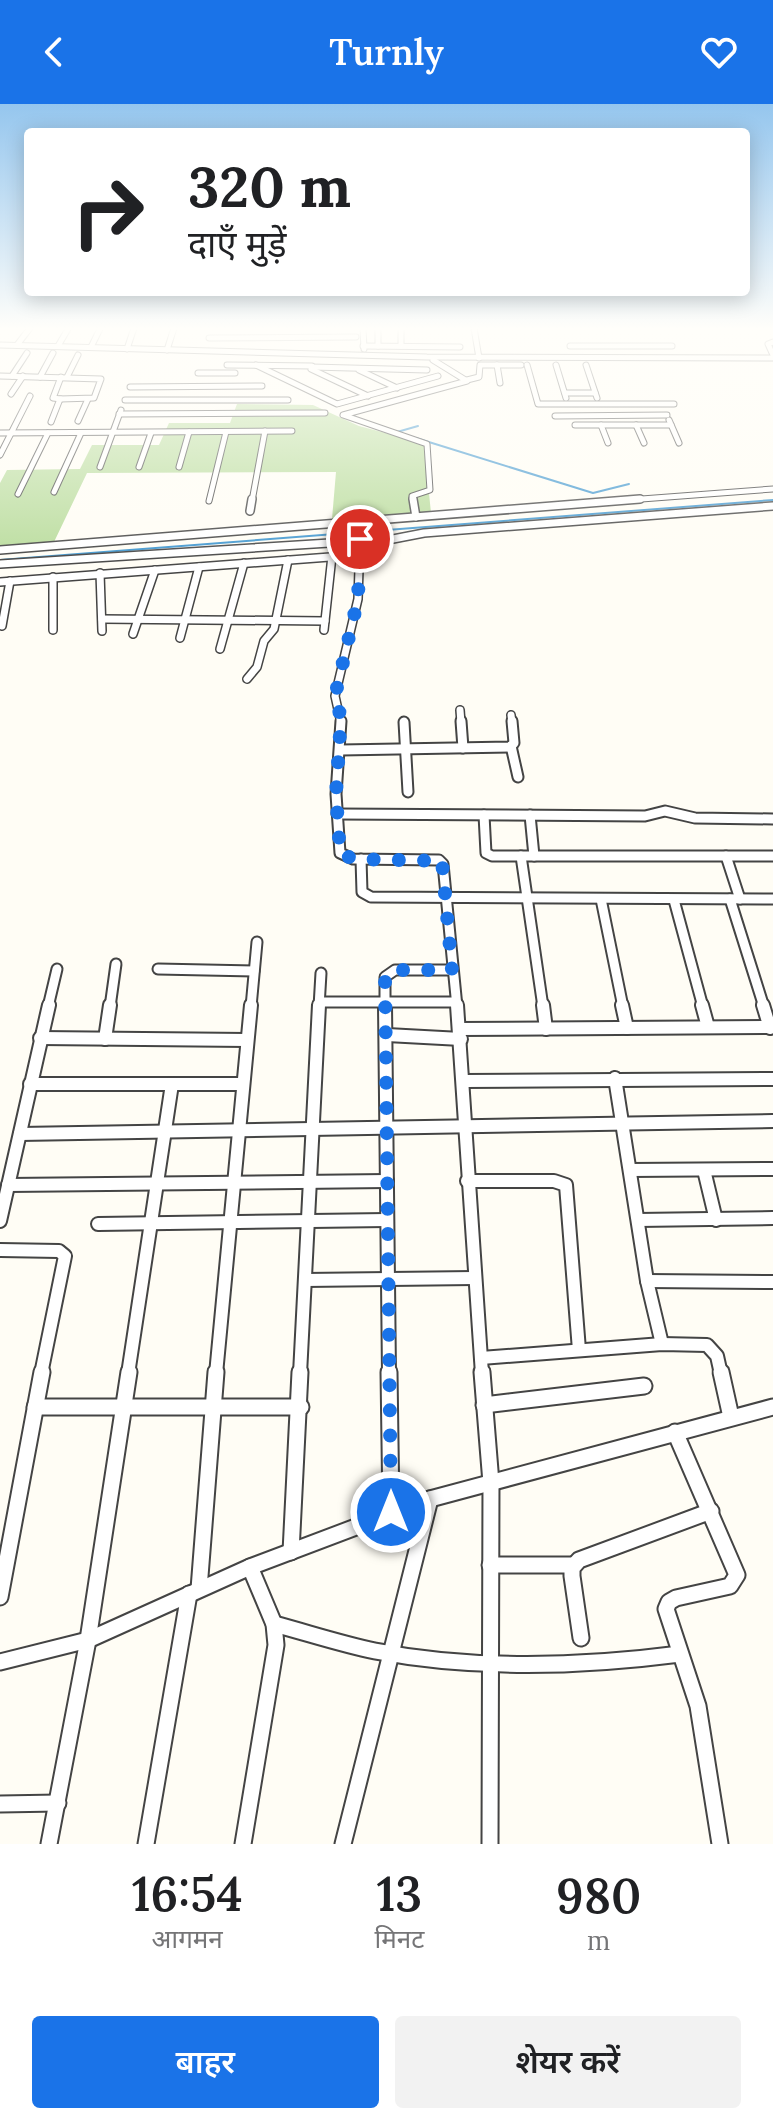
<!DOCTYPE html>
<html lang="hi">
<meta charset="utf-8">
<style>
body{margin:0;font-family:Lora,"Noto Sans Devanagari",serif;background:#f2f2f2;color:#202124;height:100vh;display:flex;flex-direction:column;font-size:30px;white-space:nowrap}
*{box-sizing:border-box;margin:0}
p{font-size:26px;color:#757577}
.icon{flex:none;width:44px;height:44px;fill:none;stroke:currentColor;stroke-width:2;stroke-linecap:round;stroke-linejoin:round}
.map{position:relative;height:1740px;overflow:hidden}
.panel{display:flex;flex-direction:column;background:#fff;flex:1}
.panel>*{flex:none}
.top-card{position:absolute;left:24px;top:24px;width:726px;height:168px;border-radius:8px;box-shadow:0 4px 20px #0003;background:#fff;color:#202124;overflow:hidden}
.pin{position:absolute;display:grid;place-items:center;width:68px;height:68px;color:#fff;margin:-34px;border:4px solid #fff;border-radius:50%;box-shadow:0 2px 8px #0007}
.me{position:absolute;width:88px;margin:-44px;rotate:0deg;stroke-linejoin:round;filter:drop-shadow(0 0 6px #0008)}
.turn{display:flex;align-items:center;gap:28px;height:168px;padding:0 32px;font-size:36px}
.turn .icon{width:104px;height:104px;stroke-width:2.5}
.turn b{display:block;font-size:56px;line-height:68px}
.eta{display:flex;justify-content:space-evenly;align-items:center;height:136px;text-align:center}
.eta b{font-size:48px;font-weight:600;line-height:56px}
.primary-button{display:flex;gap:16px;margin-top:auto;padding:16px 32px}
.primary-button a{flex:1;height:92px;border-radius:8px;background:#1a73e8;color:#fff;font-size:32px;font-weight:600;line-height:92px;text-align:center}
.primary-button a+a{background:#f2f2f2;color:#202124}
header{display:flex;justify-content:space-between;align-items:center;height:104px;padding:0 32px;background:#1a73e8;color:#fff;font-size:36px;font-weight:600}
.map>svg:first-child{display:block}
.forest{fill:#b9dc9c}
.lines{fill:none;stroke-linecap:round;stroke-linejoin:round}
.stream{stroke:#3f96cf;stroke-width:2}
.street-far4-casing{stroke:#444;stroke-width:7}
.street-far3-casing{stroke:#444;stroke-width:10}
.street-far2-casing{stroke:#444;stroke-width:13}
.street-far1-casing{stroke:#444;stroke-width:16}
.street-casing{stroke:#444;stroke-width:19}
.street-far4{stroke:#fff;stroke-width:5}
.street-far3{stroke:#fff;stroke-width:7}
.street-far2{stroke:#fff;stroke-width:9}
.street-far1{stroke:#fff;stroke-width:12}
.street{stroke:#fff;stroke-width:15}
.route{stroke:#1a73e8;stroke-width:14;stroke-dasharray:0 25.2}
</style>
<header><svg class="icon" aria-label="back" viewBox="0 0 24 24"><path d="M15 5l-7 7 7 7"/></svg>Turnly<svg class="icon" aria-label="heart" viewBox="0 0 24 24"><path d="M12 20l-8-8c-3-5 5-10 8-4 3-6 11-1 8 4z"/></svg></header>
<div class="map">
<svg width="773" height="1740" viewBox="0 0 773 1740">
<rect width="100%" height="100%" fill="#fffdf5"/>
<path class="forest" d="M237 300 313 301 359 322 424 339 431 409 332 415 336 368 87 369 54 438 0 442V379L7 366 80 365 92 341H159L169 319H230Z"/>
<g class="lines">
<g class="stream">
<path d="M397 328 418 322"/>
<path d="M416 334 593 389 629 380"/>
<path d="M0 456 773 396"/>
</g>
<g class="street-far4-casing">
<g id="street-far4">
<path d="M363 224 364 245"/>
<path d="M378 224V242"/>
<path d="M401 224V242"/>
<path d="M474 224 479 254"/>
<path d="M209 234 356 233"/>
<path d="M773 238 768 240 773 251"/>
<path d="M0 241 427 253 773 254"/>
<path d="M17 241 30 224"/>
<path d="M58 242 68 225"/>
<path d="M363 242 460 243"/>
<path d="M570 242H672"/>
<path d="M91 243 100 225"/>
<path d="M127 245 134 224"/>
<path d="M167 246 174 224"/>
<path d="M227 261 312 262"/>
<path d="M256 261 337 300 438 272"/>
<path d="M497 261 500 279"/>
<path d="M527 261 538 300H674"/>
<path d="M556 261 566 294"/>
<path d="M586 261 597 294"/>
<path d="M312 263 427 266"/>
<path d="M311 265 368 292"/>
<path d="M359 266 397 284"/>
<path d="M198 269H235"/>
<path d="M0 272 101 275 94 294 60 295 51 318"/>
<path d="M12 272 27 249"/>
<path d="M40 273 53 249"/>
<path d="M61 273 53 294 61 295"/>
<path d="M67 273 78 251"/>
<path d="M467 276 479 273 480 261H521"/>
<path d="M130 283 262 282"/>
<path d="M565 289H595"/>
<path d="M11 290 23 272"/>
<path d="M125 296H288"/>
<path d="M119 310 325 309"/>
<path d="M555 312 667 311"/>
<path d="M669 316 679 339"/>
<path d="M78 317 88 295"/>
<path d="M575 321H671"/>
<path d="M601 321 608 339"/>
<path d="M636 321 644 339"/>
<path d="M0 329 292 327"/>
<path d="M0 351 30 292"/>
<path d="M100 363 121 306"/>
<path d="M139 363 151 329"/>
<path d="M179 363 189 328"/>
<path d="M54 388 81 329"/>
<path d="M18 390 48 329"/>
<path d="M209 397 226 328"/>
<path d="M252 397 265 327"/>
<path d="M413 397 412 392 430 386 427 340 343 311 467 277 433 256"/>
<path d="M615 397 773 385"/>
</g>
</g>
<g class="street-far3-casing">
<g id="street-far3">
<path d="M413 395 416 413"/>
<path d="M250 407 252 395"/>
<path d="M0 446 640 395"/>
<path d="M0 460 393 435 424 429 773 402"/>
<path d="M100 469 102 527"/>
<path d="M53 473V526"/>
<path d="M0 478 343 452"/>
<path d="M102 515 325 517"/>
<path d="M2 522 10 477"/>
<path d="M324 526 332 452"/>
<path d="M133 530 155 466"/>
<path d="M180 534 199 463"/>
<path d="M220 545 244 459"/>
<path d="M247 575 257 563 264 537 274 525 288 456"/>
<path d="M460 606 461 619"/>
<path d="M511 611 512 619"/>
<path d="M341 619 335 592 358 495 360 435"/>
</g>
</g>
<g class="street-far2-casing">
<g id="street-far2">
<path d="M341 617 336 690 340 749 353 755 439 756 443 760 457 903"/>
<path d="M461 617 463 644"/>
<path d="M404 618 408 688"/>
<path d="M511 642 518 673"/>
<path d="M341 646 510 643 514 639 512 617"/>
<path d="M337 710 645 712 665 707 695 714 773 715"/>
<path d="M484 711 486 749 492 752H773"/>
<path d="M530 711 534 752"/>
<path d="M521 752 543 903"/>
<path d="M726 752 740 795"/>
<path d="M361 755 362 788 371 793 773 795"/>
<path d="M601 795 623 903"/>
<path d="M730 795 764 903"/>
<path d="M674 796 703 903"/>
<path d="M158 865 254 867"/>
<path d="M322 898H456"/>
<path d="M48 903 57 865"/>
<path d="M110 903 116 860"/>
<path d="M251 903 257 838"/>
<path d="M319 903 321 869"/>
<path d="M385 903V873L395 866H452"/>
</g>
</g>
<g class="street-far1-casing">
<g id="street-far1">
<path d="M385 901 389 1270"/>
<path d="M457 901 482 1270"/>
<path d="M543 901 546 925"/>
<path d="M622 901 627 924"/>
<path d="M702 901 708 923"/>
<path d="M763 901 770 924"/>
<path d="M459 925 773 923"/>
<path d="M387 931 461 935"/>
<path d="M40 934 247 936"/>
<path d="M105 935 110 901"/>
<path d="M615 974 647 1177 662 1240"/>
<path d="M464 977 773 975"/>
<path d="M30 980H243"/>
<path d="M20 1030 773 1017"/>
<path d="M630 1066 773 1065"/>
<path d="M704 1066 716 1116"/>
<path d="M467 1077H554L566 1081 579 1246"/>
<path d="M8 1081 387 1077"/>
<path d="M638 1116 773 1114"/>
<path d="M0 1117 49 901"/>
<path d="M98 1120 387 1116"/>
<path d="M0 1146 59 1147 65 1152 41 1270"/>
<path d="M305 1176 474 1174"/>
<path d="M647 1177 773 1178"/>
<path d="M481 1254 662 1240 707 1241 717 1252 721 1270"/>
<path d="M128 1270 172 980"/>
<path d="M216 1270 251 901"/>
<path d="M300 1270 319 901"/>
</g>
</g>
<g class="street-casing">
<g id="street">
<path d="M389 1268 391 1408"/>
<path d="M482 1268 491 1379 490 1740"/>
<path d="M721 1268 731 1313"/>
<path d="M484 1301 644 1282"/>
<path d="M35 1303H301"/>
<path d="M675 1328 737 1471 730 1482 676 1494 669 1498 666 1505 698 1602 720 1740"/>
<path d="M291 1448 300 1268"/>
<path d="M490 1461H574"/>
<path d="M199 1485 216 1268"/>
<path d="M0 1493 42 1268"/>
<path d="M274 1520C308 1529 341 1540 375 1547 474 1566 580 1563 680 1550"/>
<path d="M581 1534 572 1472V1464L579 1456 711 1407"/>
<path d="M0 1558 88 1536 250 1463 430 1395 773 1303"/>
<path d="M0 1700 58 1699"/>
<path d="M49 1740 88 1536 129 1268"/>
<path d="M146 1740 189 1490"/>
<path d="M243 1740 276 1541 274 1520 250 1463"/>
<path d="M343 1740 430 1395"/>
</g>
</g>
<use href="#street-far4" class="street-far4"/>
<use href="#street-far3" class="street-far3"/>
<use href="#street-far2" class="street-far2"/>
<use href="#street-far1" class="street-far1"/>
<use href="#street" class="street"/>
</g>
<linearGradient id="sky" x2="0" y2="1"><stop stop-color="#95c6ee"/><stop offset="0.48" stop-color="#fffefa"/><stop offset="1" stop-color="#fffefa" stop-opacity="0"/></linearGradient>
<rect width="773" height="468" fill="url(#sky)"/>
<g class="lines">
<path class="route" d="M360 435 358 495 335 592 341 614 336 690 340 749 353 755 442 757 452 866H395L385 873 391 1408"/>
</g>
</svg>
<div class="pin" style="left:360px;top:435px;background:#d93025"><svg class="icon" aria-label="arrive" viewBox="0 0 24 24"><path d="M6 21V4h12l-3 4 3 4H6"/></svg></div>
<svg class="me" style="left:391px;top:1408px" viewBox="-20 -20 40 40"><circle r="17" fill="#1a73e8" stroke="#fff" stroke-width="3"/><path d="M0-11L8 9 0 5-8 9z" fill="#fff"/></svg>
<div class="top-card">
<div class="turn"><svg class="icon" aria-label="right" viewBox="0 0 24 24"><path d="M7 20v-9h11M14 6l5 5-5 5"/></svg><div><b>320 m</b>दाएँ मुड़ें</div></div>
</div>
</div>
<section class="panel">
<div class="eta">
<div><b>16:54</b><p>आगमन</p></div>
<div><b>13</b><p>मिनट</p></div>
<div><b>980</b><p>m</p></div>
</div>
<div class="primary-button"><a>बाहर</a><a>शेयर करें</a></div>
</section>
